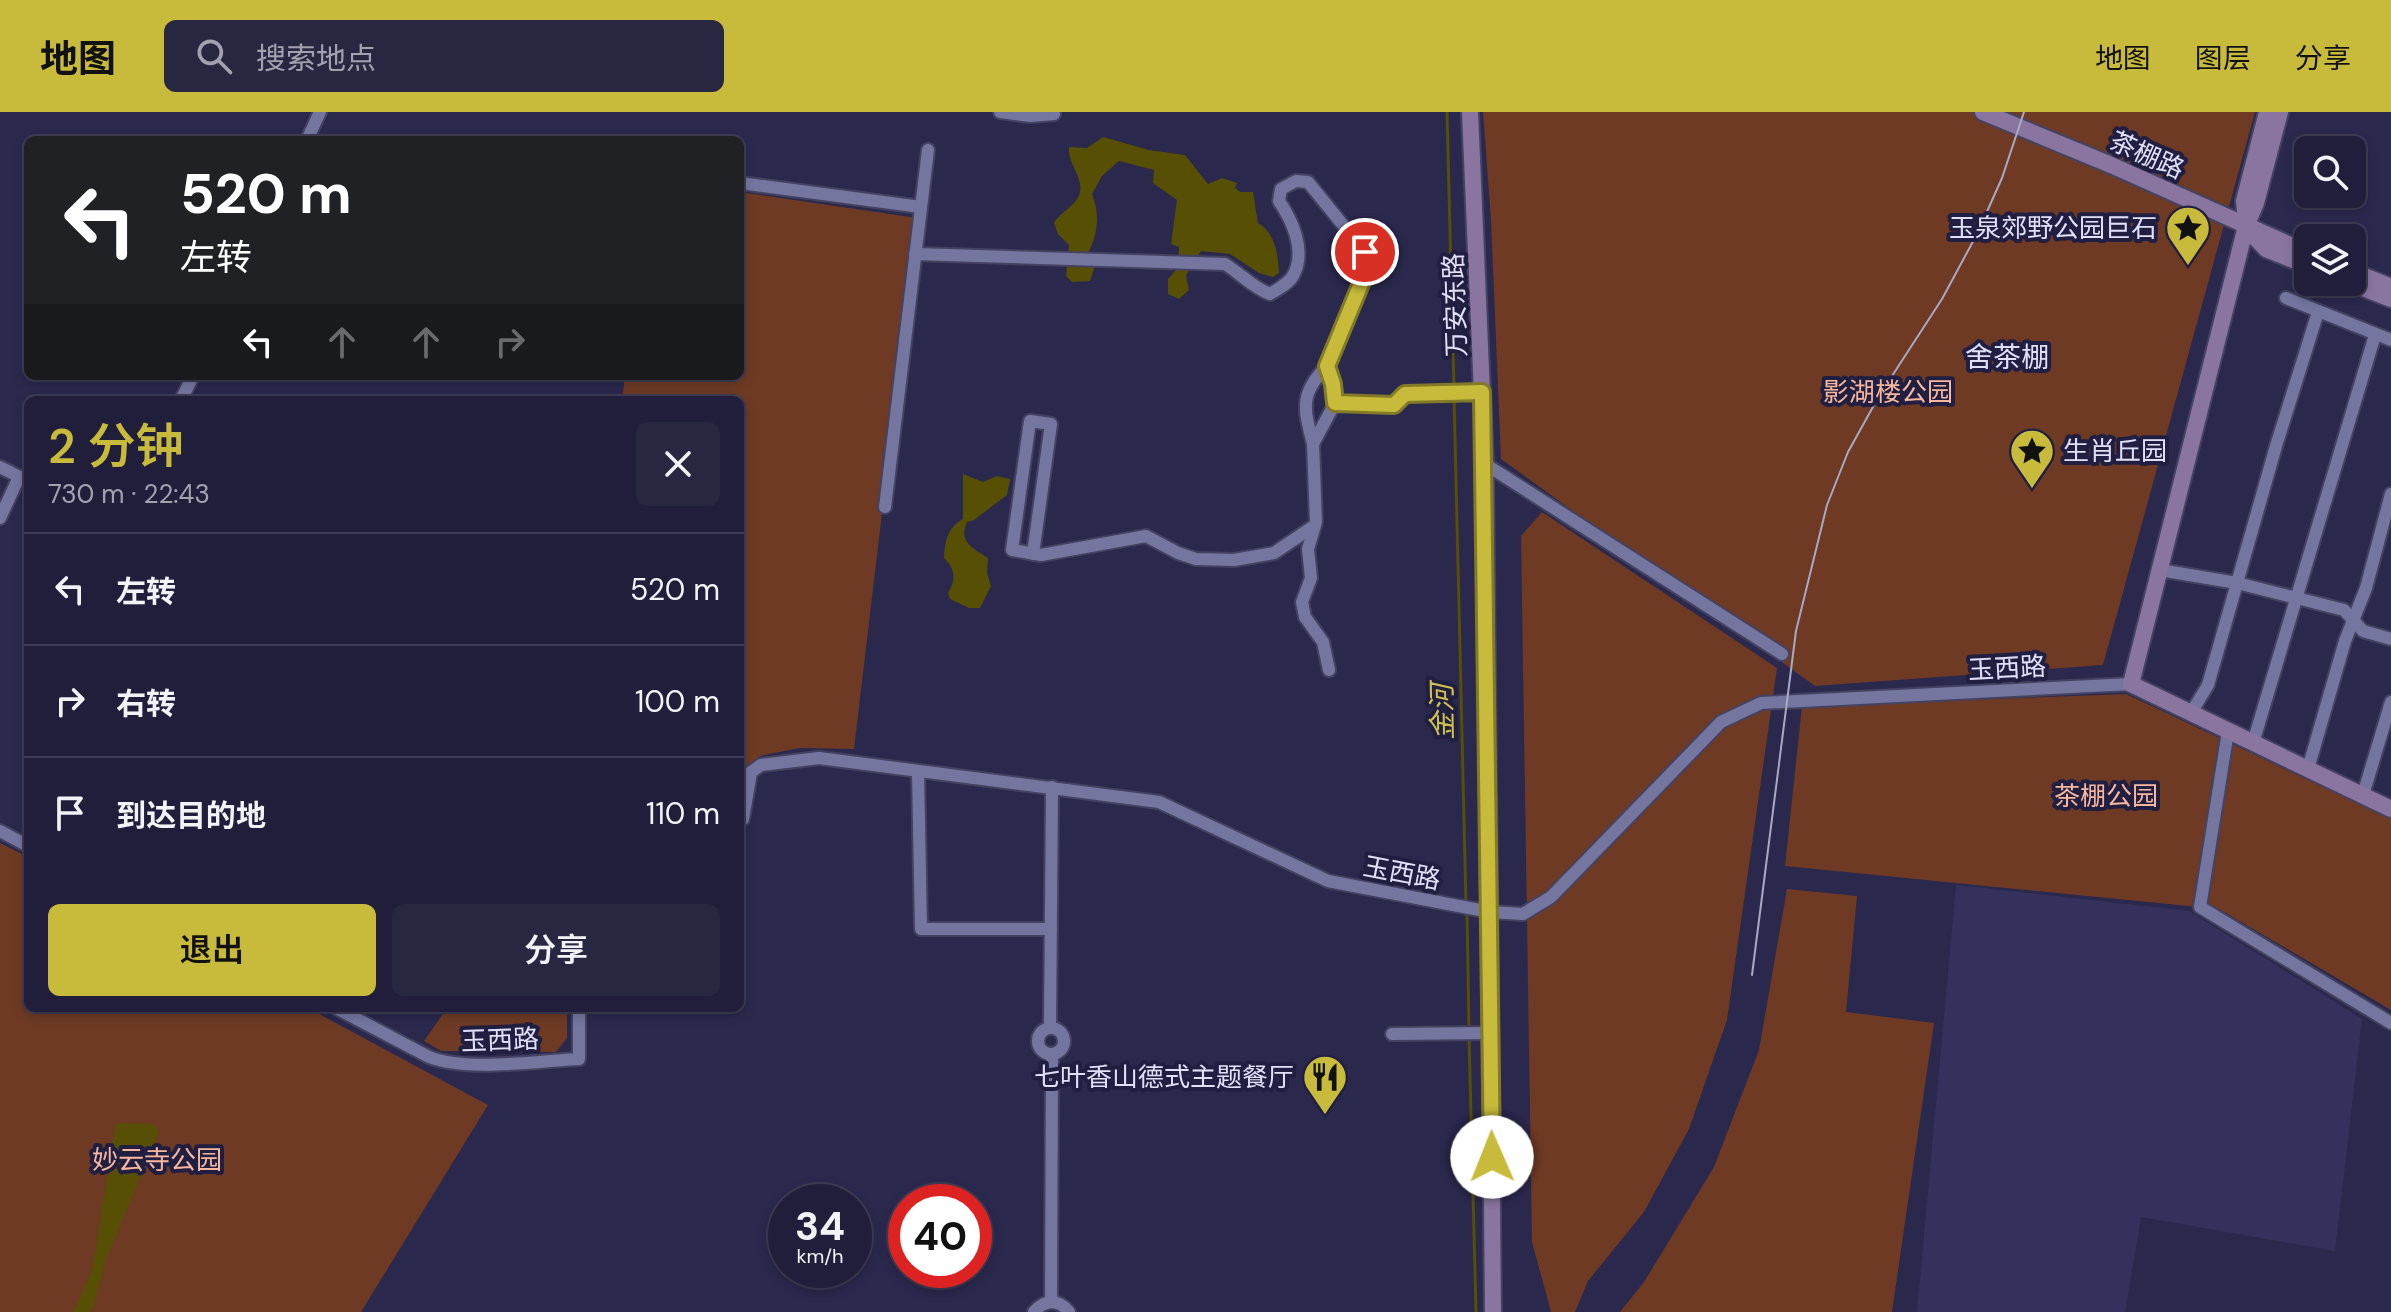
<!DOCTYPE html>
<html lang="zh">
<meta charset="utf-8">
<style>
body{margin:0;font-family:"DM Sans","Noto Sans SC",sans-serif;background:#282742;color:#f1f3f6;height:100vh;display:flex;flex-direction:column;font-size:30px;white-space:nowrap}
*{box-sizing:border-box;margin:0}
p{font-size:26px;color:#a2a2af}
.icon{flex:none;width:44px;height:44px;fill:none;stroke:currentColor;stroke-width:2;stroke-linecap:round;stroke-linejoin:round}
.map{position:relative;flex:1;overflow:hidden}
.panel{position:absolute;left:24px;top:284px;width:720px;height:616px;display:flex;flex-direction:column;background:#201e3a;border-radius:12px;box-shadow:0 4px 12px #0003,0 0 0 2px #3d3c54}
.panel>*{flex:none}
.banner{position:absolute;left:24px;top:24px;width:720px;height:244px;border-radius:12px;box-shadow:0 4px 12px #0003,0 0 0 2px #3d3c54;background:#202124;color:#fff;overflow:hidden}
.fabs{position:absolute;left:2294px;top:24px;display:grid;gap:16px}
.fabs a{display:grid;place-items:center;width:72px;height:72px;border-radius:12px;background:#201e3a;box-shadow:0 4px 12px #0003,0 0 0 2px #3d3c54;font-size:40px}
.speed{position:absolute;left:768px;top:1072px;display:flex;gap:16px;font-size:40px;font-weight:700;text-align:center}
.speed>*{display:grid;place-content:center;width:104px;height:104px;border-radius:50%;background:#201e3a;box-shadow:0 4px 12px #0003,0 0 0 2px #3d3c54;line-height:1}
.speed small{font-size:20px;font-weight:400}
.speed .limit{border:12px solid #d22;background:#fff;color:#111}
.pin{position:absolute;display:grid;place-items:center;width:68px;height:68px;color:#fff;margin:-34px;border:4px solid #fff;border-radius:50%;box-shadow:0 2px 8px #0007}
.me{position:absolute;width:88px;margin:-44px;rotate:359deg;stroke-linejoin:round;filter:drop-shadow(0 0 6px #0008)}
.turn{display:flex;align-items:center;gap:28px;height:168px;padding:0 24px;font-size:36px}
.turn .icon{width:104px;height:104px;stroke-width:2.5}
.turn b{display:block;font-size:56px;line-height:68px}
.lanes{display:flex;align-items:center;height:76px;padding:0 24px;background:#0003;justify-content:center;gap:40px;direction:ltr}
.lanes .off{opacity:.35}
.round{display:grid;place-items:center;flex:none;width:84px;height:84px;border-radius:12px;background:#282742}
.overview{display:flex;align-items:center;justify-content:space-between;height:136px;padding:0 24px}
h1{font-size:48px;font-weight:600;line-height:60px;color:#c8bb3b}
.primary-button{display:flex;gap:16px;margin-top:auto;padding:16px 24px}
.primary-button a{flex:1;height:92px;border-radius:12px;background:#c8bb3b;color:#111;font-size:32px;font-weight:600;line-height:92px;text-align:center}
.primary-button a+a{background:#282742;color:#f1f3f6}
ul{padding:0;list-style:none}
li{display:flex;align-items:center;gap:24px;height:112px;padding:0 24px;border-top:2px solid #3d3c54}
li div{flex:1}
li b{display:block;font-size:30px}
li em{font-style:normal}
header{display:flex;align-items:center;gap:48px;box-sizing:border-box;height:112px;padding:0 40px;background:#c8bb3b;color:#111}
header strong{font-size:38px}
nav{display:flex;gap:44px;margin-inline-start:auto;font-size:28px}
.search{width:560px;height:72px;background:#282742;display:flex;align-items:center;gap:20px;box-sizing:border-box;padding:0 28px;border-radius:12px;color:#a2a2af;font-size:30px}
.map>svg:first-child{display:block}
.built{fill:#34325c}
.green{fill:#6e3a24}
.water{fill:#564f04}
.lines{fill:none;stroke-linecap:round;stroke-linejoin:round}
.stream{stroke:#564f04;stroke-width:3}
.street-casing{stroke:#444261;stroke-width:16}
.secondary-casing{stroke:#444261;stroke-width:20}
.street{stroke:#7576a0;stroke-width:12}
.secondary{stroke:#8a75a0;stroke-width:16}
.tram{stroke:#a9a9c5;stroke-width:2}
.route-casing{stroke:#827a26;stroke-width:20}
.route{stroke:#c8bb3b;stroke-width:14}
.labels{text-anchor:middle;stroke-width:8;stroke-linejoin:round;paint-order:stroke}
.street-label{font-size:26px;fill:#dfe0f8;stroke:#201e41}
.poi-label{font-size:26px;fill:#dfe0f8;stroke:#201e41;text-anchor:end}
.park-label{font-size:26px;fill:#f6b79c;stroke:#201e41}
.neighbourhood-label{font-size:28px;fill:#dfe0f8;stroke:#201e41}
.water-label{font-size:28px;font-style:italic;fill:#d0c34d;stroke:#201e41}
</style>
<header>
<strong>地图</strong>
<div class="search"><svg class="icon" aria-label="search" viewBox="0 0 24 24"><circle cx="10" cy="10" r="6"/><path d="M15 15l6 6"/></svg>搜索地点</div>
<nav><a>地图</a><a>图层</a><a>分享</a></nav>
</header>
<div class="map">
<svg width="2391" height="1200" viewBox="0 0 2391 1200">
<rect width="100%" height="100%" fill="#2a284d"/>
<path class="built" d="M1956 773 2189 799 2362 907 2335 1139 2141 1105 2125 1200H1917Z"/>
<g class="green">
<path d="M1483 0H2255L2103 553 1815 574 1501 347 1491 108Z"/>
<path d="M740 80 917 106 854 637 800 636 760 644 740 659V288H622L625 264H740Z"/>
<path d="M1542 400 1777 556 1727 908 1689 1017 1644 1100 1588 1169 1575 1200H1551L1532 1130 1521 424Z"/>
<path d="M2126 582 2391 707V898L2219 797 1785 754 1802 594Z"/>
<path d="M0 731 28 745V896H308L488 993 361 1200H0Z"/>
<path d="M1787 777 1857 784 1846 900 1934 911 1892 1200H1620L1644 1170 1714 1055 1759 938Z"/>
<path d="M447 896H567V926L556 940 441 939 424 929Z"/>
</g>
<g class="water">
<path d="M1103 25 1149 38 1185 43 1208 72 1222 66 1237 71 1235 76 1240 80H1253L1258 111C1275 121 1278 141 1279 161L1273 165 1259 161 1230 142 1201 139 1186 163 1189 178 1179 187 1168 182V167L1178 156 1179 135 1171 132 1177 88 1153 71 1154 58 1119 49 1102 64 1092 82C1100 101 1098 122 1089 139L1094 157 1090 169 1072 170 1066 164 1069 133 1058 122 1054 111C1061 99 1077 94 1080 80 1083 64 1067 51 1069 35L1087 36Z"/>
<path d="M963 362 983 370 997 364 1010 367 1007 383 974 408 967 410C958 430 973 436 988 446L987 461 991 474 980 496H969L950 487 948 481C956 467 956 458 944 446 945 429 947 416 963 407Z"/>
<path d="M116 1011 153 1012 159 1020 106 1148 95 1190 90 1200H73L92 1159Z"/>
</g>
<g class="lines">
<g class="stream">
<path d="M1447 0 1454 276"/>
<path d="M1454 284 1466 792"/>
<path d="M1467 800 1469 916"/>
<path d="M1469 924 1476 1200"/>
</g>
<g class="street-casing">
<g id="street">
<path d="M1000 0 1030 4 1054 2"/>
<path d="M307 28 320 0"/>
<path d="M740 71 921 95"/>
<path d="M915 142 1225 152C1241 162 1253 176 1270 182 1278 177 1290 171 1294 162 1306 138 1292 108 1279 89L1281 77 1296 69 1308 70 1365 140V162L1327 254"/>
<path d="M2286 186 2391 228"/>
<path d="M181 288 193 264"/>
<path d="M1335 291 1313 332C1304 297 1299 282 1327 254L1333 272 1335 291 1394 293 1405 282 1482 280"/>
<path d="M1313 332 1316 410 1308 437 1311 466 1302 490 1305 505 1323 530 1329 558"/>
<path d="M1485 352 1782 542"/>
<path d="M0 355 28 369"/>
<path d="M885 395 928 38"/>
<path d="M0 406 19 365"/>
<path d="M1033 442 1051 312 1030 309 1012 438 1041 443 1146 424 1178 441 1196 447 1234 448 1274 441 1314 414"/>
<path d="M2160 458 2237 471 2344 498 2363 519 2391 527"/>
<path d="M2191 601 2208 573 2276 334 2318 200"/>
<path d="M2228 619 2200 795 2391 911"/>
<path d="M2253 631 2375 223"/>
<path d="M2308 657 2345 529 2366 476 2391 382"/>
<path d="M918 659 921 817H1051"/>
<path d="M2363 683 2391 590"/>
<path d="M740 706 743 707 751 660 761 653 819 646 1159 690 1328 769 1490 800 1523 802 1551 785 1721 610 1761 591 2131 572"/>
<path d="M0 719 28 734"/>
<path d="M336 896 429 945C468 960 537 949 579 947V896"/>
<circle cx="1051" cy="929" r="13"/>
<path d="M1050 916 1052 675"/>
<path d="M1392 922 1490 921"/>
<path d="M1051 1189 1052 942"/>
<path d="M1034 1200C1045 1187 1059 1187 1069 1200"/>
</g>
</g>
<g class="secondary-casing">
<g id="secondary">
<path d="M1470 0 1485 352 1493 1200"/>
<path d="M1983 0 2111 53 2308 141"/>
<path d="M2280 0 2256 91 2246 114 2131 572 2391 697"/>
<path d="M2246 109 2244 89 2267 0"/>
<path d="M2249 119 2266 137 2308 154"/>
<path d="M2352 159 2391 175"/>
<path d="M2348 170 2391 187"/>
</g>
</g>
<use href="#street" class="street"/>
<use href="#secondary" class="secondary"/>
<path class="tram" d="M1752 863 1796 519 1827 393 1848 340 1879 284 1942 187 1977 122 2002 66 2024 0"/>
</g>
<g class="lines">
<g class="route-casing">
<path id="route" d="M1365 140V162L1327 254 1333 272 1335 291 1394 293 1405 282 1482 280 1492 1045"/>
</g>
<use href="#route" class="route"/>
</g>
<defs>
<g id="sight-pin" transform="scale(2.3)"><path d="M0 17L-7.5 6A9.5 9.5 0 1 1 7.5 6Z" fill="#c8bb3b" stroke="#201e41"/><path d="M0-6L1.8-2.2L6-1.7L2.9 1.2L3.7 5.4L0 3.3L-3.7 5.4L-2.9 1.2L-6-1.7L-1.8-2.2Z" fill="#111"/></g>
<g id="restaurant-pin" transform="scale(2.3)"><path d="M0 17L-7.5 6A9.5 9.5 0 1 1 7.5 6Z" fill="#c8bb3b" stroke="#201e41"/><path d="M-5-6h1v4h1v-4h1v4h1v-4h1v5L-1.5 .5V6h-2V.5L-5-1ZM5-6V6H3V1.5H1.5Q1.5-4 5-6Z" fill="#111"/></g>
</defs>
<g fill-rule="evenodd">
<use href="#sight-pin" x="2188" y="116"/>
<use href="#sight-pin" x="2032" y="339"/>
<use href="#restaurant-pin" x="1325" y="965"/>
</g>
<g class="labels">
<g class="street-label">
<text transform="translate(2147 43) rotate(24)" y="9">茶棚路</text>
<text transform="translate(1455 193) rotate(-92)" y="9">万安东路</text>
<text transform="translate(2007 556) rotate(-3)" y="9">玉西路</text>
<text transform="translate(1402 761) rotate(11)" y="9">玉西路</text>
<text transform="translate(500 928) rotate(-2)" y="9">玉西路</text>
</g>
<g class="poi-label">
<text x="2157" y="125">玉泉郊野公园巨石</text>
<text x="2063" y="348" text-anchor="start">生肖丘园</text>
<text x="1294" y="974">七叶香山德式主题餐厅</text>
</g>
<g class="park-label">
<text x="1888" y="289">影湖楼公园</text>
<text x="2106" y="693">茶棚公园</text>
<text x="157" y="1057">妙云寺公园</text>
</g>
<g class="neighbourhood-label">
<text x="2007" y="255">舍茶棚</text>
</g>
<g class="water-label">
<text transform="translate(1442 600) rotate(-91)" y="10">金河</text>
</g>
</g>
</svg>
<div class="fabs">
<a><svg class="icon" aria-label="search" viewBox="0 0 24 24"><circle cx="10" cy="10" r="6"/><path d="M15 15l6 6"/></svg></a>
<a><svg class="icon" aria-label="layers" viewBox="0 0 24 24"><path d="M12 4l9 5-9 5-9-5zM3 14l9 5 9-5"/></svg></a>
</div>
<div class="speed"><div>34<small>km/h</small></div><div class="limit">40</div></div>
<div class="pin" style="left:1365px;top:140px;background:#d93025"><svg class="icon" aria-label="arrive" viewBox="0 0 24 24"><path d="M6 21V4h12l-3 4 3 4H6"/></svg></div>
<svg class="me" style="left:1492px;top:1045px" viewBox="-20 -20 40 40"><circle r="19" fill="#fff"/><path d="M0-13L10 11 0 6-10 11z" fill="#c8bb3b"/></svg>
<div class="banner">
<div class="turn"><svg class="icon" aria-label="left" viewBox="0 0 24 24"><path d="M17 20v-9H6M10 6l-5 5 5 5"/></svg><div><b>520 m</b>左转</div></div>
<div class="lanes"><svg class="icon" aria-label="left" viewBox="0 0 24 24"><path d="M17 20v-9H6M10 6l-5 5 5 5"/></svg><svg class="icon off" aria-label="ahead" viewBox="0 0 24 24"><path d="M12 20V5M6 11l6-6 6 6"/></svg><svg class="icon off" aria-label="ahead" viewBox="0 0 24 24"><path d="M12 20V5M6 11l6-6 6 6"/></svg><svg class="icon off" aria-label="right" viewBox="0 0 24 24"><path d="M7 20v-9h11M14 6l5 5-5 5"/></svg></div>
</div>
<section class="panel">
<div class="overview"><div><h1>2 分钟</h1><p>730 m · 22:43</p></div><a class="round"><svg class="icon" aria-label="close" viewBox="0 0 24 24"><path d="M6 6l12 12M18 6L6 18"/></svg></a></div>
<ul>
<li><svg class="icon" aria-label="left" viewBox="0 0 24 24"><path d="M17 20v-9H6M10 6l-5 5 5 5"/></svg><div><b>左转</b></div><em>520 m</em></li>
<li><svg class="icon" aria-label="right" viewBox="0 0 24 24"><path d="M7 20v-9h11M14 6l5 5-5 5"/></svg><div><b>右转</b></div><em>100 m</em></li>
<li><svg class="icon" aria-label="arrive" viewBox="0 0 24 24"><path d="M6 21V4h12l-3 4 3 4H6"/></svg><div><b>到达目的地</b></div><em>110 m</em></li>
</ul>
<div class="primary-button"><a>退出</a><a>分享</a></div>
</section>
</div>
